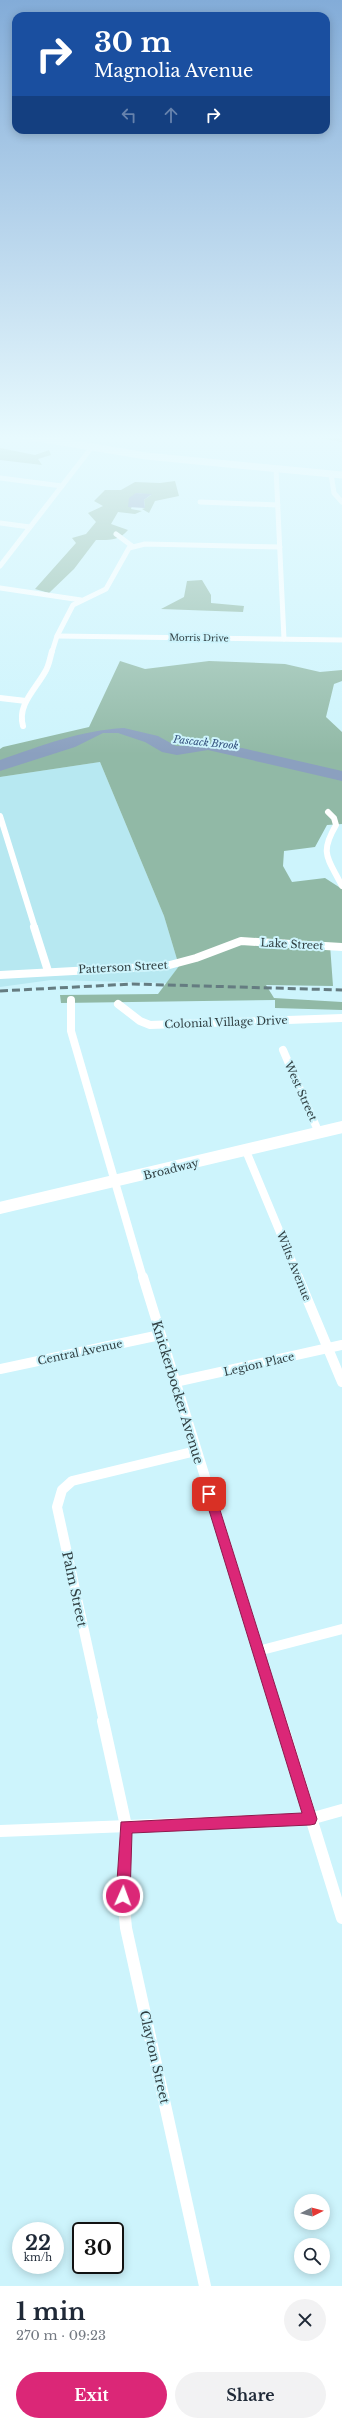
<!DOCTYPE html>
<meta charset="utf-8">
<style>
body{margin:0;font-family:"Libre Baskerville",serif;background:#f2f2f3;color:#1f2937;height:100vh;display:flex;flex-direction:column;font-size:15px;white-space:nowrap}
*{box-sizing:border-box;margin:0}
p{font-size:13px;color:#747a83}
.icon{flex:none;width:22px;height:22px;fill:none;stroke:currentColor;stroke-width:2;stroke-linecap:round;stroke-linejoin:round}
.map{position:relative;height:2286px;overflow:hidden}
.sheet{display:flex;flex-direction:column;background:#fff;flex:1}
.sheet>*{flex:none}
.hud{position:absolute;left:12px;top:12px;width:318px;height:122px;border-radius:12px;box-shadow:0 2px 10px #0003;background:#1a4fa0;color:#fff;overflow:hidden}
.needle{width:26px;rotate:84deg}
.buttons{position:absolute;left:294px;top:2194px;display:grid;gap:8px}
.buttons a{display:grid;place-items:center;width:36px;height:36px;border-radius:50%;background:#fff;box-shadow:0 2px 10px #0003;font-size:20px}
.speed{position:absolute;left:12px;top:2222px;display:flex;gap:8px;font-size:20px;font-weight:700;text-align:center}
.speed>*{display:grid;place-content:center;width:52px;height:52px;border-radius:50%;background:#fff;box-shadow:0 2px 10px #0003;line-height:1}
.speed small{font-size:10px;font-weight:400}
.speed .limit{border:2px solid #111;border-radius:6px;background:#fff;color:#111}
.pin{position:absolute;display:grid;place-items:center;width:34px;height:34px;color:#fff;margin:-17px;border-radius:8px;box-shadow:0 2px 6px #0006}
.me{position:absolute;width:44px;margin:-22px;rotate:2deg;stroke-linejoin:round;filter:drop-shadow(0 0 3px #0008)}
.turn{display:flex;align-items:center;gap:14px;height:84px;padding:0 16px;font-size:18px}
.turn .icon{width:52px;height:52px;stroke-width:2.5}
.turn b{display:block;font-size:28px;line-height:34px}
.lanes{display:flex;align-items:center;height:38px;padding:0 16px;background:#0003;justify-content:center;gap:20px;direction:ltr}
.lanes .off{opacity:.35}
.round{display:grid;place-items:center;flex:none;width:42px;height:42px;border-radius:21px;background:#f2f2f3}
.summary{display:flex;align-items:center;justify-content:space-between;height:68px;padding:0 16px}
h1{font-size:24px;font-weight:700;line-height:30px}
.primary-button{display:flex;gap:8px;margin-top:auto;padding:8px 16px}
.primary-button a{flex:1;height:46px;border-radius:24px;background:#db2777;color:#fff;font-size:16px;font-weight:700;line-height:46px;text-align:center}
.primary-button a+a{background:#f2f2f3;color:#1f2937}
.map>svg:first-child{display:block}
.built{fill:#b7e8f1}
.forest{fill:#91b9a6}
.water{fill:#8ba0bf}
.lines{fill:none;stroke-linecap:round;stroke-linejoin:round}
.street-far4{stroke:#fff;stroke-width:5}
.street-far3{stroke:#fff;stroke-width:6}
.street-far2{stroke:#fff;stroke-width:8}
.street-far1{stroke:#fff;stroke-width:10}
.street{stroke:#fff;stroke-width:12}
.secondary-far1{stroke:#fff;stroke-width:7}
.secondary{stroke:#fff;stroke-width:12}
.rail{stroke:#657c81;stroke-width:3;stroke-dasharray:8 4;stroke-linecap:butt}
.route{fill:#db2777;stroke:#8e194d}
.labels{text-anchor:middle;stroke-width:4;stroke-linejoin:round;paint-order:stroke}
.far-street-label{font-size:9px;fill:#303f42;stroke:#cdf4fc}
.far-water-label{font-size:10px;font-style:italic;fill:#314e7b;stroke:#cdf4fc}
.street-label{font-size:11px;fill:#303f42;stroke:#cdf4fc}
.near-street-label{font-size:13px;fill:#303f42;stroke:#cdf4fc}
</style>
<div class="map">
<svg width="342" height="2286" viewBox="0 0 342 2286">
<rect width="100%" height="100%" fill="#cdf4fc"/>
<path class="built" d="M100 762 164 916 179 966 167 983 51 980 0 987V777Z"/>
<g class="forest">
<path d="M295 434H342V442Z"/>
<path d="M0 448 35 455 49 450 51 455 38 459 42 465 0 460Z"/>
<path d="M175 481 179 496 155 501 149 513 142 509 145 508 144 500 151 495 136 493 131 509 142 511 135 514 118 512 111 524 128 530C119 541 109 540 96 540L74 569 49 593 35 589 76 543 72 538 86 534 96 522 88 513 103 506 94 501 105 490H121L135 482 160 483Z"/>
<path d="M202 580 211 595V603L244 606 243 612 161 609 184 597 187 581Z"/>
<path d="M120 661 145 669 209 661 285 664 320 672 342 670V681L334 684 326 717 342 732V824L327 825 315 847 284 851 283 866 292 882 325 878 342 889V946L330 945 333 986 266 985 274 998 342 1002V1010L275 1008V1000L61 1003 60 995 158 994 179 966 164 916 100 762 0 777V749L3 747 89 727Z"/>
</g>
<g class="water">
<path d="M136 493 152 494 144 500 145 508 128 507 129 498Z"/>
<path d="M124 728 158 736 176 746H215L242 748 342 771V781L208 750 177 755 162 752 145 742 118 733H103L75 747 0 771V760C40 746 82 730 124 728Z"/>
</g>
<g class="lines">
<g class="street-far4">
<path d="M276 469 284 639"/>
<path d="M331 474 334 493 342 502"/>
<path d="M0 478 62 486"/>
<path d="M200 502 278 505"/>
<path d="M0 523 30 527"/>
<path d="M116 534 132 546"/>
<path d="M0 566 92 447"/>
<path d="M0 588 81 600"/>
<path d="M57 636 342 640"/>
<path d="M52 652 57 636 73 605 106 589 129 548 145 544 280 547"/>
</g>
<g class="street-far3">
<path d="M0 698 26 701"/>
<path d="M23 726C17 705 35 690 45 672 49 666 50 658 52 651"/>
<path d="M328 812 334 818 336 825C319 854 328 858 342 886"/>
<path d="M0 816 35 928"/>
</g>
<g class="street-far2">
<path d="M34 927 48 971"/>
<path d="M0 975 166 966 196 958 241 941 342 947"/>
<path d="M71 1000V1031L143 1278"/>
<path d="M118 1004 140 1021 150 1025 342 1018"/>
<path d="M283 1050 319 1133"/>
<path d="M246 1151 299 1278"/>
</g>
<g class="street-far1">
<path d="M143 1277 281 1722"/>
<path d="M298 1277 342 1382"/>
<path d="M0 1369 160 1335"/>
<path d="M175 1382 342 1345"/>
<path d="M258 1651 342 1629"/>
<path d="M104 1722 57 1507 62 1490 72 1481 196 1451"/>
</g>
<g class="street">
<path d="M103 1721 126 1826 123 1896 126 1928 205 2286"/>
<path d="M281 1721 342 1918"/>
<path d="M0 1831 310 1819 342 1810"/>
</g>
<path class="secondary-far1" d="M14 434 146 456 342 475"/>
<path class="secondary" d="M0 1208 342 1127"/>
<path class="rail" d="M0 991 132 984 342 990"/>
</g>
<linearGradient id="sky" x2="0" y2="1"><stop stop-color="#83acd8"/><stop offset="0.58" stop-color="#e8fafe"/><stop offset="1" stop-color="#e8fafe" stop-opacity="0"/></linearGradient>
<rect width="342" height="754" fill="url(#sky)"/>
<path class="route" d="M209 1489 215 1494 317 1819 315 1824 310 1825 132 1833 130 1896 128 1901 123 1903 118 1901 116 1896 121 1822 302 1813 204 1494Z"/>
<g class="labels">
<g class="far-street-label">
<text transform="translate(199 638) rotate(1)" y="3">Morris Drive</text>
</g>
<g class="far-water-label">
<text transform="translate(206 742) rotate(6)" y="4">Pascack Brook</text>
</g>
<g class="street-label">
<text transform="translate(292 944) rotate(3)" y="4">Lake Street</text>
<text transform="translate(123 967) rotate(-3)" y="4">Patterson Street</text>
<text transform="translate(226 1022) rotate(-2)" y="4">Colonial Village Drive</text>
<text transform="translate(301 1091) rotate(66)" y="4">West Street</text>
<text transform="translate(171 1169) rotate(-14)" y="4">Broadway</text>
<text transform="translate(294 1266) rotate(68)" y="4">Wilts Avenue</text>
<text transform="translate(80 1352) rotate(-12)" y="4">Central Avenue</text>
<text transform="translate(259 1364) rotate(-13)" y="4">Legion Place</text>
</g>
<g class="near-street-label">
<text transform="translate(178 1392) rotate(73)" y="5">Knickerbocker Avenue</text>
<text transform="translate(75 1589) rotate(78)" y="5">Palm Street</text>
<text transform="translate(155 2057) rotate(77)" y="5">Clayton Street</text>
</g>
</g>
</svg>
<div class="buttons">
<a><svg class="needle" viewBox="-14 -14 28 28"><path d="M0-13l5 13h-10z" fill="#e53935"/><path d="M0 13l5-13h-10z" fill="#747a83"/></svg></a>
<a><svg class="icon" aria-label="search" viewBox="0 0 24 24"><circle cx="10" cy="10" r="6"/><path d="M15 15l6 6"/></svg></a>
</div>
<div class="speed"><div>22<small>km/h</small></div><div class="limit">30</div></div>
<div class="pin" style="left:209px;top:1494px;background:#d93025"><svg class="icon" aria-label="arrive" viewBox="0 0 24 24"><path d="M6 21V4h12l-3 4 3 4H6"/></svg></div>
<svg class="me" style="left:123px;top:1896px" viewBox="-20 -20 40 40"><circle r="17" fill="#db2777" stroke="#fff" stroke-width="3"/><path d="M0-11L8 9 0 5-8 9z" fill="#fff"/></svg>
<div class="hud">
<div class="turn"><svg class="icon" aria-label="right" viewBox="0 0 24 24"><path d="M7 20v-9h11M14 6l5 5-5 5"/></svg><div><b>30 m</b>Magnolia Avenue</div></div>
<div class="lanes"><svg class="icon off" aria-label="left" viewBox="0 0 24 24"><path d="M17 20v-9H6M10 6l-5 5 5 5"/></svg><svg class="icon off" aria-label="ahead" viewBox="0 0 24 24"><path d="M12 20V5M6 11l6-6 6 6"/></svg><svg class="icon" aria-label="right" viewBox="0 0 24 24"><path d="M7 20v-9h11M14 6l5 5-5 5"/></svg></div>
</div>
</div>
<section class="sheet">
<div class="summary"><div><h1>1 min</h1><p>270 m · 09:23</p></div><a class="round"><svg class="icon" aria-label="close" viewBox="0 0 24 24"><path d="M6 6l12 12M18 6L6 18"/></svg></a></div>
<div class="primary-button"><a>Exit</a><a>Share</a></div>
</section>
